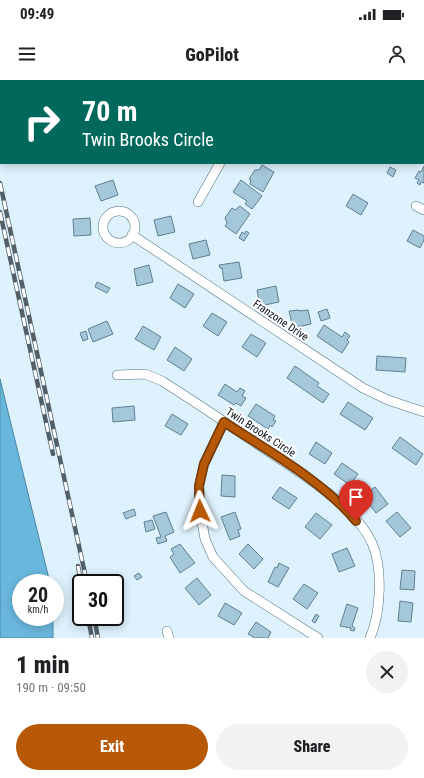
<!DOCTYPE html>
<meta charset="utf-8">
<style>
body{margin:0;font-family:"Roboto Condensed",sans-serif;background:#f2f2f2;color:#202124;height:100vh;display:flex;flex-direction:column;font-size:15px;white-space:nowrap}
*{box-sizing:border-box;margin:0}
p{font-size:13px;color:#757577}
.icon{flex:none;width:22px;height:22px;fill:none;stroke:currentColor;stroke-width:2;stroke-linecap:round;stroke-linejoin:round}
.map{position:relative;height:558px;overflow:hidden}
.details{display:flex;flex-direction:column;background:#fff;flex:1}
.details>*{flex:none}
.hud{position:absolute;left:0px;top:0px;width:424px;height:84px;box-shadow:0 2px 10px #0003;background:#00695c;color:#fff;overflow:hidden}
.speed{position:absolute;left:12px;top:494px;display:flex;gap:8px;font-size:20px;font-weight:700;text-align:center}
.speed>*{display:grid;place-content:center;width:52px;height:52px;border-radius:50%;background:#fff;box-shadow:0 2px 10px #0003;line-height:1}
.speed small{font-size:10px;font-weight:400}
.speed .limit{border:2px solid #111;border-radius:6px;background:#fff;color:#111}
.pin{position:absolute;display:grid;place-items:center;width:34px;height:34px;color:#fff;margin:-41px -17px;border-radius:50% 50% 50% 0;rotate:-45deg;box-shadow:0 0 4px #0007}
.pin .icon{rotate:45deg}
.me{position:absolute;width:44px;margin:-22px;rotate:358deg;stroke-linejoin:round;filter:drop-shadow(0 0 3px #0008)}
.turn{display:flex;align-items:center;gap:14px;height:84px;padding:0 16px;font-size:18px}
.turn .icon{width:52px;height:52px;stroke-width:2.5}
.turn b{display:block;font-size:28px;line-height:34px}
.round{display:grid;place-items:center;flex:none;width:42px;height:42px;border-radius:21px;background:#f2f2f2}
.headline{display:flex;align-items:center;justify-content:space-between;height:68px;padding:0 16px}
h1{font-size:24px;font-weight:800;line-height:30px}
.action{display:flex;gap:8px;margin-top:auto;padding:8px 16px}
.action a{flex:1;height:46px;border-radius:24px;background:#b65805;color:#fff;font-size:16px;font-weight:800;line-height:46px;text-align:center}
.action a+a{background:#f2f2f2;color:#202124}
.status{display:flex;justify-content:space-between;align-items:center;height:28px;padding:0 20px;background:#fff;direction:ltr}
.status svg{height:11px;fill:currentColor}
header{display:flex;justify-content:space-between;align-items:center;height:52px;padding:0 16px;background:#fff;font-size:18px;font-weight:800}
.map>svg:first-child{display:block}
.water{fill:#6ab7de;stroke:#4b85a2}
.building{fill:#a5c7da;stroke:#5f8091}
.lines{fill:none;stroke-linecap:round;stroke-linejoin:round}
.minor-casing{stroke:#4f6f80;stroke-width:10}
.minor{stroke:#fff;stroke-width:9}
.rail-casing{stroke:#516069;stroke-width:4.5}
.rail{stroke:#fff;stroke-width:3;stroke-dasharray:9;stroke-linecap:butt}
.route-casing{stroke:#763903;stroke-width:10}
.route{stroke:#b65805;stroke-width:7}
.labels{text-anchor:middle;stroke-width:4;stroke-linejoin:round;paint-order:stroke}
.street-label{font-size:11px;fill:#041017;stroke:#fff}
</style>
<div class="status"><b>09:49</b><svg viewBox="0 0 49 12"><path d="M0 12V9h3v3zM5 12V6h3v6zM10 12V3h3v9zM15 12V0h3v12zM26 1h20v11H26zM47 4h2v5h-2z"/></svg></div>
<header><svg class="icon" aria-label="menu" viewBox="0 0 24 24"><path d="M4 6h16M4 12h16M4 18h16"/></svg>GoPilot<svg class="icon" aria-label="person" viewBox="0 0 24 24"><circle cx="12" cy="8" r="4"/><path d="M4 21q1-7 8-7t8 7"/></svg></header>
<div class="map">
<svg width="424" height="558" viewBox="0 0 424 558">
<rect width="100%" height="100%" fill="#ddf2fd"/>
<path class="water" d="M0 299 50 503H21V537H53V558H0Z"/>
<g class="building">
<path d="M262 85 274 92 263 112 250 104 251 100 249 99 255 90H259Z"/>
<path d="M424 86V103L421 102 420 105 417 103 419 100 415 98 419 91 421 92Z"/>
<path d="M390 87 396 90 393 97 387 93Z"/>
<path d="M113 100 118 115 101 121 95 106Z"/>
<path d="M241 100 262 116 252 129 245 124 247 121 233 112Z"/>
<path d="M353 114 368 123 361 135 346 126Z"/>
<path d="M240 126 250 134 236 154 225 146 227 143 225 138 232 128 235 130Z"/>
<path d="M171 136 175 152 158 156 154 140Z"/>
<path d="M90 138 91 155 74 156 73 139Z"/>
<path d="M413 150 424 156V160L420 168 407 161Z"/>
<path d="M246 151 249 153 244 161 239 158 242 152 245 154Z"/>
<path d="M206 160 210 175 193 179 189 164Z"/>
<path d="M239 182 242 198 224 201 222 188H220L219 185Z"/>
<path d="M149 185 153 202 137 206 134 189Z"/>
<path d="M97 202 110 208 107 213 95 207Z"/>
<path d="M178 204 194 214 185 228 170 218Z"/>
<path d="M276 206 279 222 260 226 257 210Z"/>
<path d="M327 229 330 238 321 241 318 232Z"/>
<path d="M299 230V231L308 230 311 244 293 248 289 231Z"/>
<path d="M212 233 227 242 218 256 203 246Z"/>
<path d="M107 241 113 254 93 262 88 249Z"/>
<path d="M324 245 342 257 345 252 350 256 347 260 349 262 342 273 317 256Z"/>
<path d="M143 246 161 257 154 270 135 259Z"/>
<path d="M86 251 88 259 83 261 80 253Z"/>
<path d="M251 254 266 263 257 277 242 267Z"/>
<path d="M175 267 192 279 184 291 167 280Z"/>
<path d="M377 276 406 278 405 292 376 290Z"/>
<path d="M295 286 319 303 317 306 329 314 323 323 287 298Z"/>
<path d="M225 304 237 312 240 308 245 311 242 316 246 318 241 326 236 323 234 325 218 315Z"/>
<path d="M348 322 373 338 365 350 340 334Z"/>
<path d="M256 324 275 336 273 340 276 341 272 347 270 345 268 349 248 336Z"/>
<path d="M134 326 135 340 113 342 112 328Z"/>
<path d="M172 334 188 344 181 355 165 346Z"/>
<path d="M400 357 423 374 416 385 392 368Z"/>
<path d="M316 362 332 373 325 384 309 374Z"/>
<path d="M342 383 358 394 350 405 334 394Z"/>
<path d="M222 395 235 396V417L221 416Z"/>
<path d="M280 407 297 418 289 429 272 418Z"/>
<path d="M375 407 388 424 376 433 363 416Z"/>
<path d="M134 429 136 435 126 439 123 433Z"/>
<path d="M166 432 174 452 165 456 167 461 158 464 156 458 161 457 153 436Z"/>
<path d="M235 432 241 449 238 450 240 456 230 460 221 437Z"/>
<path d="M397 432 411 448 400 457 386 441Z"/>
<path d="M316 433 332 445 320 459 305 447Z"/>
<path d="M152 440 155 449 146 452 144 442Z"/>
<path d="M180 464 195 483 180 493 170 477 174 474 171 469Z"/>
<path d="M248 464 263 479 254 489 239 474Z"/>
<path d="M347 468 355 486 339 492 332 474Z"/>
<path d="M279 483 289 488 278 507 268 502 275 487 277 488Z"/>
<path d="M402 490 415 491 414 510 400 509Z"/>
<path d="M139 493 142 497 137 500 134 496Z"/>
<path d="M197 498 211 515 199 525 185 508Z"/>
<path d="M304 504 318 513 307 529 293 519Z"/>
<path d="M400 521 413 523 411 542 398 541Z"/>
<path d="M225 523 242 533 234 545 218 536Z"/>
<path d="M347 524 358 528 352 546 355 548 354 551 350 550 351 548 340 546Z"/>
<path d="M316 534 319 536 315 543 312 541Z"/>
<path d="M256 542 271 552 268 558H255L248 554Z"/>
</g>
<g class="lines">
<g class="minor-casing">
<g id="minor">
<path d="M143 0 144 1"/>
<path d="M272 1V0"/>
<path d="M198 122 220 83"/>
<path d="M416 126 424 130"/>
<circle cx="119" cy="147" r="16"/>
<path d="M132 155 363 308 388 320 424 332"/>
<path d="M117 295 145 294 162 301C192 320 222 340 251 360 287 384 354 423 372 463 383 488 381 533 370 558"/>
<path d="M224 342 204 384 199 406 200 431 205 459 213 477 244 511 318 558"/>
<path d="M167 551 169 558"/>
</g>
</g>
<use href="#minor" class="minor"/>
<g class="rail-casing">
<g id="rail">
<path d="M0 103 87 503"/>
<path d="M0 132 53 374"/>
<path d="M78 486 81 503"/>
<path d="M88 537 92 558"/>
<path d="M94 537 98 558"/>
</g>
</g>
<use href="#rail" class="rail"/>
</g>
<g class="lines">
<g class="route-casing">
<path id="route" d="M200 431 199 406 204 384 224 342C268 371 323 401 356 441"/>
</g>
<use href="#route" class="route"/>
</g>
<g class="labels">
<g class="street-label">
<text transform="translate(281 240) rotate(34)" y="4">Franzone Drive</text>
<text transform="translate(261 352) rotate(33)" y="4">Twin Brooks Circle</text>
</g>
</g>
</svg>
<div class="speed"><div>20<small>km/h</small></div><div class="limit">30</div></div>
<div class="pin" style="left:356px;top:441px;background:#d93025"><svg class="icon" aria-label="arrive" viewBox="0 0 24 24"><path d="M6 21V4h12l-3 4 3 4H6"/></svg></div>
<svg class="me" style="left:200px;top:431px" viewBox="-20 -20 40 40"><path d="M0-17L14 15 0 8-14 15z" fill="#b65805" stroke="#fff" stroke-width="4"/></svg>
<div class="hud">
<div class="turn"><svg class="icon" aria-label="right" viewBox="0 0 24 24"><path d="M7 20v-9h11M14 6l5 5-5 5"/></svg><div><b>70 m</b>Twin Brooks Circle</div></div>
</div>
</div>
<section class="details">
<div class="headline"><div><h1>1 min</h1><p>190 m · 09:50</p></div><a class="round"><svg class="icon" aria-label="close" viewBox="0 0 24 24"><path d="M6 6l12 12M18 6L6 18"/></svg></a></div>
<div class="action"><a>Exit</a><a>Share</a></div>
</section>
